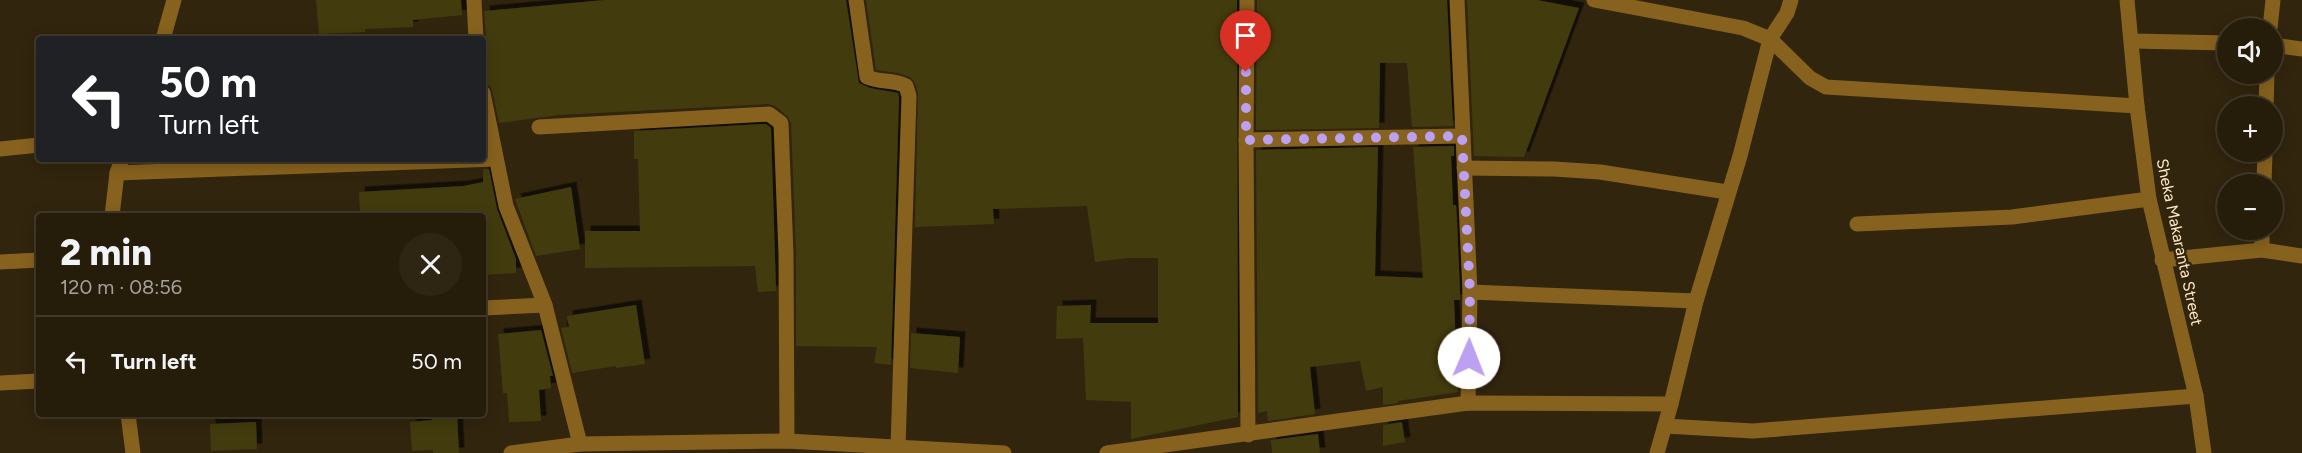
<!DOCTYPE html>
<meta charset="utf-8">
<style>
body{margin:0;font-family:Figtree,sans-serif;background:#2e2513;color:#f1f3f6;height:100vh;display:flex;flex-direction:column;font-size:22px;white-space:nowrap}
*{box-sizing:border-box;margin:0}
p{font-size:20px;color:#a4a19c}
.icon{flex:none;width:33px;height:33px;fill:none;stroke:currentColor;stroke-width:2;stroke-linecap:round;stroke-linejoin:round}
.map{position:relative;flex:1;overflow:hidden}
.drawer{position:absolute;left:36px;top:213px;width:450px;height:204px;display:flex;flex-direction:column;background:#261c0a;border-radius:6px;box-shadow:0 3px 15px #0003,0 0 0 2px #423a2b}
.drawer>*{flex:none}
.guide{position:absolute;left:36px;top:36px;width:450px;height:126px;border-radius:6px;box-shadow:0 3px 15px #0003,0 0 0 2px #423a2b;background:#202124;color:#fff;overflow:hidden}
.tools{position:absolute;left:2217px;top:18px;display:grid;gap:12px}
.tools a{display:grid;place-items:center;width:66px;height:66px;border-radius:50%;background:#261c0a;box-shadow:0 3px 15px #0003,0 0 0 2px #423a2b;font-size:30px}
.pin{position:absolute;display:grid;place-items:center;width:51px;height:51px;color:#fff;margin:-62px -26px;border-radius:50% 50% 50% 0;rotate:-45deg;box-shadow:0 0 6px #0007}
.pin .icon{rotate:45deg}
.me{position:absolute;width:66px;margin:-33px;rotate:1deg;stroke-linejoin:round;filter:drop-shadow(0 0 4px #0008)}
.turn{display:flex;align-items:center;gap:21px;height:126px;padding:0 24px;font-size:27px}
.turn .icon{width:78px;height:78px;stroke-width:2.5}
.turn b{display:block;font-size:42px;line-height:51px}
.round{display:grid;place-items:center;flex:none;width:63px;height:63px;border-radius:32px;background:#2e2513}
.summary{display:flex;align-items:center;justify-content:space-between;height:102px;padding:0 24px}
h1{font-size:36px;font-weight:800;line-height:45px}
ul{padding:0;list-style:none}
li{display:flex;align-items:center;gap:18px;height:90px;padding:0 24px;border-top:2px solid #423a2b}
li div{flex:1}
li b{display:block;font-size:22px}
li em{font-style:normal}
.map>svg:first-child{display:block}
.building{fill:#433b0f;filter:url(#shadow)}
.lines{fill:none;stroke-linecap:round;stroke-linejoin:round}
.minor{stroke:#87621e;stroke-width:15}
.tertiary{stroke:#87621e;stroke-width:15}
.route{stroke:#bca0f2;stroke-width:10;stroke-dasharray:0 18}
.labels{text-anchor:middle;stroke-width:5;stroke-linejoin:round;paint-order:stroke}
.street-label{font-size:16px;fill:#ffe8c5;stroke:#32250e}
</style>
<div class="map">
<svg width="2302" height="453" viewBox="0 0 2302 453">
<defs>
<filter id="shadow"><feDropShadow dx="5.5" dy="-5.5" stdDeviation="0" flood-color="#0009"/></filter>
</defs>
<rect width="100%" height="100%" fill="#32250e"/>
<g class="building">
<path d="M316 0H461L462 15 413 20V27L365 29V32L319 34Z"/>
<path d="M605 0H846L859 83 870 88 898 93 899 97 891 365 874 363 877 347 796 346V254L791 123 787 116 775 106 768 104 559 115 499 123 492 90 490 86 483 83V45L486 39 484 11Z"/>
<path d="M866 0H1237L1238 417 1131 439V402L1086 400 1083 338 1056 339 1057 306 1091 305 1090 323H1158V258H1128L1095 262 1087 206 993 209 994 224 915 227 918 93 915 83 910 77 898 73 876 70Z"/>
<path d="M1257 0H1447L1453 126 1412 127 1407 63H1380L1379 128 1256 130Z"/>
<path d="M1467 0H1537L1579 8 1524 157 1474 156Z"/>
<path d="M766 124 771 128 776 291 758 292 755 266 585 268V231H640L638 159H634V131Z"/>
<path d="M1454 146V156H1451L1453 205H1456L1457 221 1460 292V300H1454L1458 392 1398 401V403L1383 405V387L1366 391 1360 361 1310 367 1315 414 1268 421 1267 411 1258 413 1256 150 1378 147 1375 276 1423 278 1413 147Z"/>
<path d="M483 169H489L497 209 516 259V273L483 275V216H360L359 192 464 186 483 182Z"/>
<path d="M571 187 580 249 536 256 515 199Z"/>
<path d="M636 305 645 364 616 368V366L572 373 561 328 569 327 567 316Z"/>
<path d="M541 330 553 376H550L551 388 539 390 541 421 509 422 507 393H503L498 334Z"/>
<path d="M911 333 960 337 958 373 910 368Z"/>
<path d="M431 414H457L459 453H433V450L412 451 410 422 432 420Z"/>
<path d="M256 422 257 449 211 451 210 424Z"/>
<path d="M1402 422 1405 442 1383 446V425Z"/>
<path d="M1318 434 1320 453H1272L1271 440Z"/>
</g>
<g class="lines">
<g class="minor">
<path d="M474 0 476 39"/>
<path d="M856 0 867 77C880 83 894 79 906 86L909 96 898 448"/>
<path d="M1247 0 1246 140 1248 435"/>
<path d="M1457 0 1470 292 1468 403"/>
<path d="M1594 0 1743 28 1770 39 1810 78 1826 87 2137 106"/>
<path d="M2270 28 2273 0"/>
<path d="M163 39 174 0"/>
<path d="M2132 41 2228 43"/>
<path d="M2272 45 2302 49"/>
<path d="M483 93 506 206 545 305 580 444"/>
<path d="M2266 106 2267 74"/>
<path d="M539 127 769 114 781 123 786 254 787 441"/>
<path d="M1246 140 1463 136"/>
<path d="M0 149 39 145"/>
<path d="M1464 168 1554 169 1600 172 1727 192"/>
<path d="M117 173 496 159"/>
<path d="M2264 184 2265 152"/>
<path d="M112 216 117 173 122 159"/>
<path d="M1857 224 2012 217 2149 199"/>
<path d="M2262 250V230"/>
<path d="M2162 260 2262 250 2302 256"/>
<path d="M0 262 39 260"/>
<path d="M1470 292 1696 301"/>
<path d="M483 308 545 305"/>
<path d="M0 383 39 381"/>
<path d="M128 414 133 453"/>
<path d="M1665 426 1753 431 2196 396"/>
<path d="M511 453 580 444 787 441 1004 453"/>
<path d="M1107 453 1468 403 1671 404"/>
<path d="M1657 453 1671 404 1696 301 1740 156 1770 39 1787 13 1791 0"/>
</g>
<path class="tertiary" d="M2127 0 2137 106 2149 199 2196 396 2204 453"/>
</g>
<g class="lines">
<path class="route" d="M1246 72V140L1462 136 1470 292 1469 358"/>
</g>
<g class="labels">
<g class="street-label">
<text transform="translate(2180 242) rotate(78)" y="6">Sheka Makaranta Street</text>
</g>
</g>
</svg>
<div class="tools">
<a><svg class="icon" aria-label="sound" viewBox="0 0 24 24"><path d="M4 9h4l5-4v14l-5-4H4zM17 9q2 3 0 6"/></svg></a>
<a>+</a>
<a>−</a>
</div>
<div class="pin" style="left:1246px;top:72px;background:#d93025"><svg class="icon" aria-label="arrive" viewBox="0 0 24 24"><path d="M6 21V4h12l-3 4 3 4H6"/></svg></div>
<svg class="me" style="left:1469px;top:358px" viewBox="-20 -20 40 40"><circle r="19" fill="#fff"/><path d="M0-13L10 11 0 6-10 11z" fill="#bca0f2"/></svg>
<div class="guide">
<div class="turn"><svg class="icon" aria-label="left" viewBox="0 0 24 24"><path d="M17 20v-9H6M10 6l-5 5 5 5"/></svg><div><b>50 m</b>Turn left</div></div>
</div>
<section class="drawer">
<div class="summary"><div><h1>2 min</h1><p>120 m · 08:56</p></div><a class="round"><svg class="icon" aria-label="close" viewBox="0 0 24 24"><path d="M6 6l12 12M18 6L6 18"/></svg></a></div>
<ul>
<li><svg class="icon" aria-label="left" viewBox="0 0 24 24"><path d="M17 20v-9H6M10 6l-5 5 5 5"/></svg><div><b>Turn left</b></div><em>50 m</em></li>
</ul>
</section>
</div>
